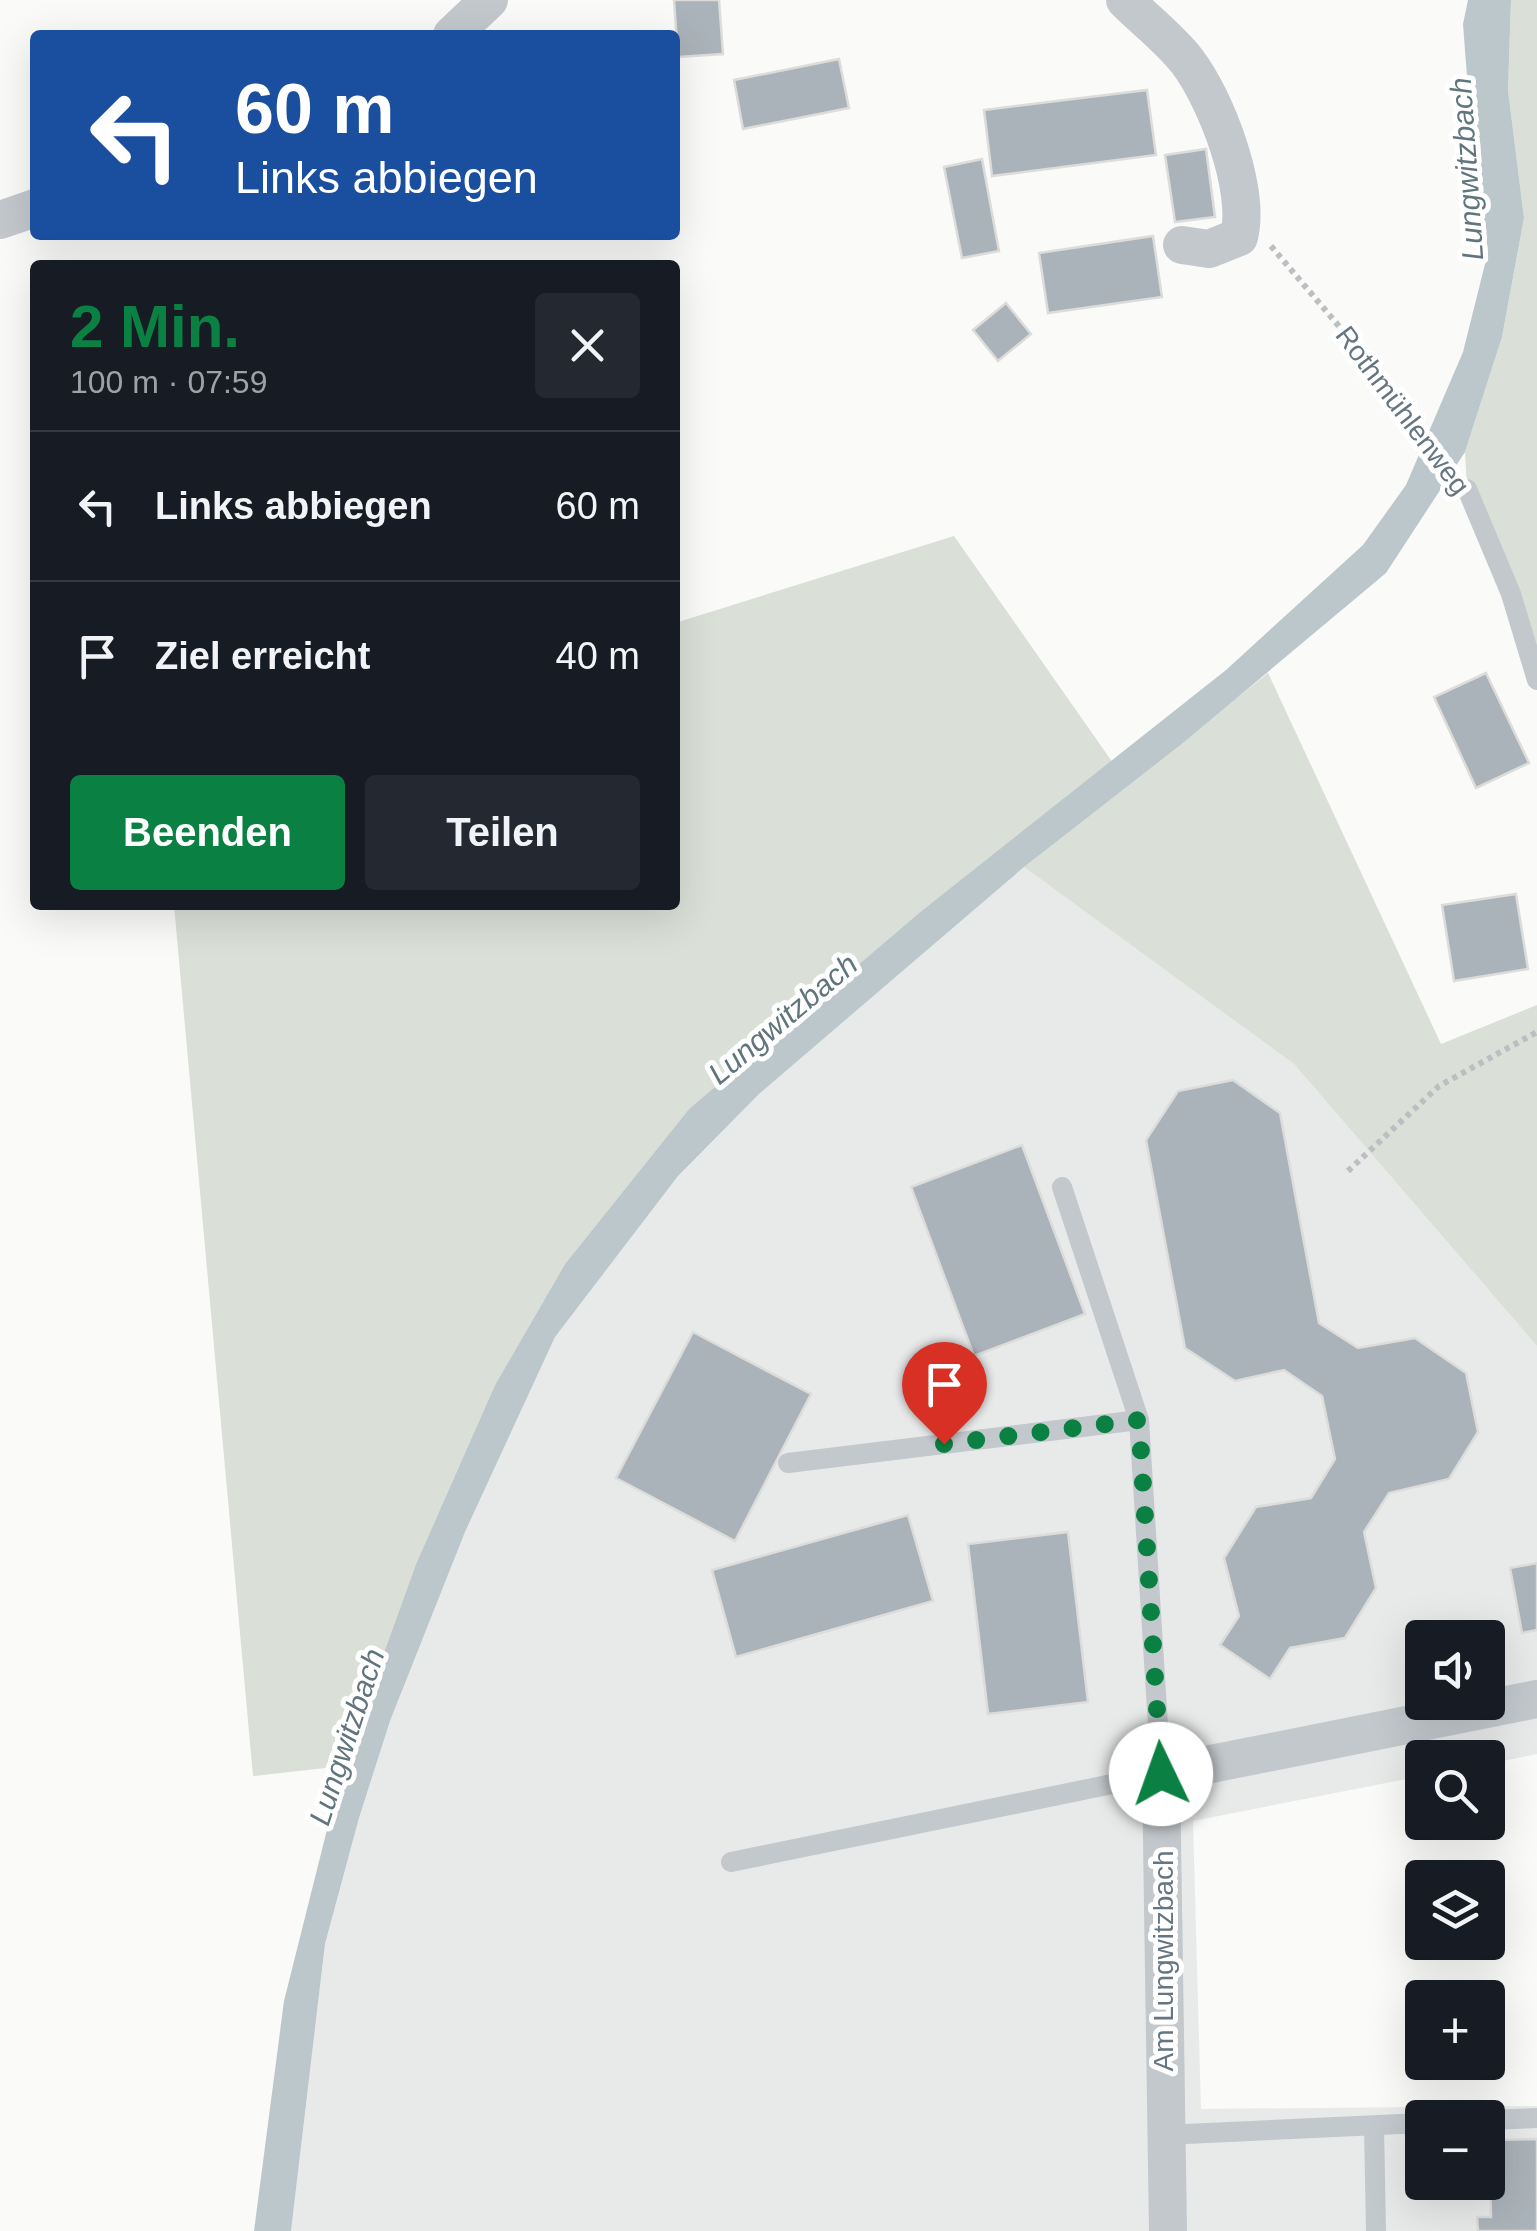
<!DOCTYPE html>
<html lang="de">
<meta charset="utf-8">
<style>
body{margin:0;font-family:Helvetica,sans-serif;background:#242831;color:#f1f3f6;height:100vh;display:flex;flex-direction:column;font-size:38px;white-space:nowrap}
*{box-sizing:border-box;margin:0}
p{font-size:32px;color:#9ea1a6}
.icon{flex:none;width:55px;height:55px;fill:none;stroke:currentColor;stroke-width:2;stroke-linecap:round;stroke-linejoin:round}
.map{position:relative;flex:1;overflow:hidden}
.panel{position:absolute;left:30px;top:260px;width:650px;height:650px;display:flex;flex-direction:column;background:#171b24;border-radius:10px;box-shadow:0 10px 40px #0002}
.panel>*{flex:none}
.hud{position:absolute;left:30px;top:30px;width:650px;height:210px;border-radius:10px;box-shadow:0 10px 40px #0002;background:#1a4fa0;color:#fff;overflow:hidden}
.tools{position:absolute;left:1405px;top:1620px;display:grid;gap:20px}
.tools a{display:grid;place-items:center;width:100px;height:100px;border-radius:10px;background:#171b24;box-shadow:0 10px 40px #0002;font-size:50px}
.pin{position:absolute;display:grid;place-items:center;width:85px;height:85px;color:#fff;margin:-102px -42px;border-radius:50% 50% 50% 0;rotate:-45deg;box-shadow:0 0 10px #0007}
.pin .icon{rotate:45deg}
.me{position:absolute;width:110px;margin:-55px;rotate:357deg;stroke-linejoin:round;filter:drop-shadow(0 0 8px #0008)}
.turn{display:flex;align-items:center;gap:35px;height:210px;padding:0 40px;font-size:45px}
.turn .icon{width:130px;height:130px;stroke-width:2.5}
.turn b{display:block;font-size:70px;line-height:85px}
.round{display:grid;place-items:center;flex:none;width:105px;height:105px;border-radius:10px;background:#242831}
.head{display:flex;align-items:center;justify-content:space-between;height:170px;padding:0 40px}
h1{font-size:60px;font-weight:600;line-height:75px;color:#0b8043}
.button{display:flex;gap:20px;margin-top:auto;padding:20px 40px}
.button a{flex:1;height:115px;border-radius:10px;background:#0b8043;color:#fff;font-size:40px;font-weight:600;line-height:115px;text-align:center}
.button a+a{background:#242831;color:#f1f3f6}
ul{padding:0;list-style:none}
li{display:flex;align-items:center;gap:30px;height:150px;padding:0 40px;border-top:2px solid #363941}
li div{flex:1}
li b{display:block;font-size:38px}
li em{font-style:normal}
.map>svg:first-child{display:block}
.built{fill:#e8e9e9;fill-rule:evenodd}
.green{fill:#dadfd7}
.water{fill:#bbc7cb}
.building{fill:#aab3b9;stroke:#dcdcda;stroke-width:2.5}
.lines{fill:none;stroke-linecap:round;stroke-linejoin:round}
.path{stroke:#bbbfc2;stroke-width:6;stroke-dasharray:5 5;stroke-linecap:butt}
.lane{stroke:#c3c8cc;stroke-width:20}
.street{stroke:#c3c8cc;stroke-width:38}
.route{stroke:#0b8043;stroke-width:18;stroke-dasharray:0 32.4}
.labels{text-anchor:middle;stroke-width:10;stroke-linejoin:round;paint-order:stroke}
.street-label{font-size:28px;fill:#657683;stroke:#fff}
.water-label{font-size:30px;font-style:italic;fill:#60757c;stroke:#fff}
</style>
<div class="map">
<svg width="1537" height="2231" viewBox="0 0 1537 2231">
<rect width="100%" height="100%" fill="#fafaf8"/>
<path class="built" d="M1024 867 1294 1064 1537 1346V1754L1488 1764V1758H1422V1776L1193 1821 1201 2109 1537 2106V2231H291L325 1944 359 1818 390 1721 465 1532 555 1337 678 1176 759 1094ZM1422 1638H1488V1702H1422ZM1422 2118H1488V2182H1422Z"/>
<g class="green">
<path d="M1511 0H1537V680L1467 489 1465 452 1502 337 1524 218 1508 90Z"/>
<path d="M954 536 1113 763 919 913 689 1109 565 1264 495 1385 416 1564 343 1766 253 1776 174 905H675V623Z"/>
<path d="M1268 673 1441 1044 1537 1005V1346L1294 1064 1024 867Z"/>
</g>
<path class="water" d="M1468 0H1511L1508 90 1524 218 1502 337 1465 452 1386 573 1184 742 1024 867 759 1094 678 1176 555 1337 465 1532 390 1721 359 1818 325 1944 291 2231H254L284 2001 343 1766 416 1564 495 1385 565 1264 689 1109 919 913 1226 670 1363 545 1406 485 1463 352 1488 252 1470 116 1463 24Z"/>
<g class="building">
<path d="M674 0H719L723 54 678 57Z"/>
<path d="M839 59 849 108 743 129 734 80Z"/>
<path d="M1147 90 1156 155 992 176 984 110Z"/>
<path d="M1206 149 1215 217 1175 222 1165 155Z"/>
<path d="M982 159 999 251 962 258 944 167Z"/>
<path d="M1153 236 1162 297 1048 313 1039 253Z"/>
<path d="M1006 303 1031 334 998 361 973 330Z"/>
<path d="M1486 673 1529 763 1476 788 1434 697Z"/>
<path d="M1516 894 1528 969 1454 981 1442 905Z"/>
<path d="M1233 1080 1280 1113 1319 1323 1358 1348 1415 1338 1466 1373 1478 1432 1449 1479 1389 1493 1364 1532 1376 1588 1345 1638 1290 1648 1270 1679 1220 1645 1239 1616 1224 1558 1256 1507 1311 1498 1335 1459 1322 1396 1284 1370 1235 1381 1185 1348 1146 1140 1178 1091Z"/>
<path d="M1022 1145 1085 1314 974 1356 911 1187Z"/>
<path d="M693 1332 811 1394 735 1541 616 1478Z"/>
<path d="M908 1515 933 1601 736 1657 712 1570Z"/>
<path d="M1068 1532 1088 1702 988 1714 968 1544Z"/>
<path d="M1537 1563V1630L1522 1633 1510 1568Z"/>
<path d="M1537 2139V2231H1478L1477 2217H1491L1489 2140Z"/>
</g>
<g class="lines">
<g class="path">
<path d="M1271 246 1415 416 1452 468"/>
<path d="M1348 1171 1439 1086 1537 1032"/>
</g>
<g class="lane">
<path d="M1467 489 1511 594 1537 680"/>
<path d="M788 1463 1139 1420"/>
<path d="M731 1862 1161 1774 1139 1420 1062 1187"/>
<path d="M1488 2120 1537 2118"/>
<path d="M1374 2126 1376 2231"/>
<path d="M1164 2135 1422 2123"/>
</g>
<g class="street">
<path d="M1125 0C1145 20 1170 39 1187 61 1216 99 1251 190 1239 237L1209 249 1182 245"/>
<path d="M452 35 489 0"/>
<path d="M0 220 35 208"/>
<path d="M1168 2231 1161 1774 1537 1699"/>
</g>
</g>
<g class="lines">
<path class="route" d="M944 1444 1139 1420 1161 1774"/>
</g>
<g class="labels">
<g class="street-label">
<text transform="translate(1403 410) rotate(53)" y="10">Rothmühlenweg</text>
<text transform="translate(1163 1961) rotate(-90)" y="10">Am Lungwitzbach</text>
</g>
<g class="water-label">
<text transform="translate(1467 169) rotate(-94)" y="10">Lungwitzbach</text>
<text transform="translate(783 1019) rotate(-40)" y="10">Lungwitzbach</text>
<text transform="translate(347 1737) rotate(-72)" y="10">Lungwitzbach</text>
</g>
</g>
</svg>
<div class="tools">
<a><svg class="icon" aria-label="sound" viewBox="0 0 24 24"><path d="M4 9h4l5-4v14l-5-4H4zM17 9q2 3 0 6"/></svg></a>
<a><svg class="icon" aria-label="search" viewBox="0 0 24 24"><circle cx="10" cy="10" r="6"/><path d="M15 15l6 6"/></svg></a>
<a><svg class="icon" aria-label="layers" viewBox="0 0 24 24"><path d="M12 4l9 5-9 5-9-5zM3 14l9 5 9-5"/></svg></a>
<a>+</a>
<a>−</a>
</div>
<div class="pin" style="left:944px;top:1444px;background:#d93025"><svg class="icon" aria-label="arrive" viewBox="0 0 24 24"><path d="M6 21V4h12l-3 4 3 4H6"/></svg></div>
<svg class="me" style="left:1161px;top:1774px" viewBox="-20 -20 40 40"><circle r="19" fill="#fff"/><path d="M0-13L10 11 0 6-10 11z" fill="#0b8043"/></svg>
<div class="hud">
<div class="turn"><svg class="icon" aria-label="left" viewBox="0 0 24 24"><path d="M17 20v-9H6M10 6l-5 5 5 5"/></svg><div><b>60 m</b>Links abbiegen</div></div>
</div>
<section class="panel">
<div class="head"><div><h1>2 Min.</h1><p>100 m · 07:59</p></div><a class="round"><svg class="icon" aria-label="close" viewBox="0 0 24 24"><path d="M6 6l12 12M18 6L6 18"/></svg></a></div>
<ul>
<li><svg class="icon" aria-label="left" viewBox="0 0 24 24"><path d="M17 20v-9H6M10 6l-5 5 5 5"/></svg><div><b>Links abbiegen</b></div><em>60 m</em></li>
<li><svg class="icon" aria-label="arrive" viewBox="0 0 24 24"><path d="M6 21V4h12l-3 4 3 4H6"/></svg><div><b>Ziel erreicht</b></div><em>40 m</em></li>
</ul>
<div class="button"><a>Beenden</a><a>Teilen</a></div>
</section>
</div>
